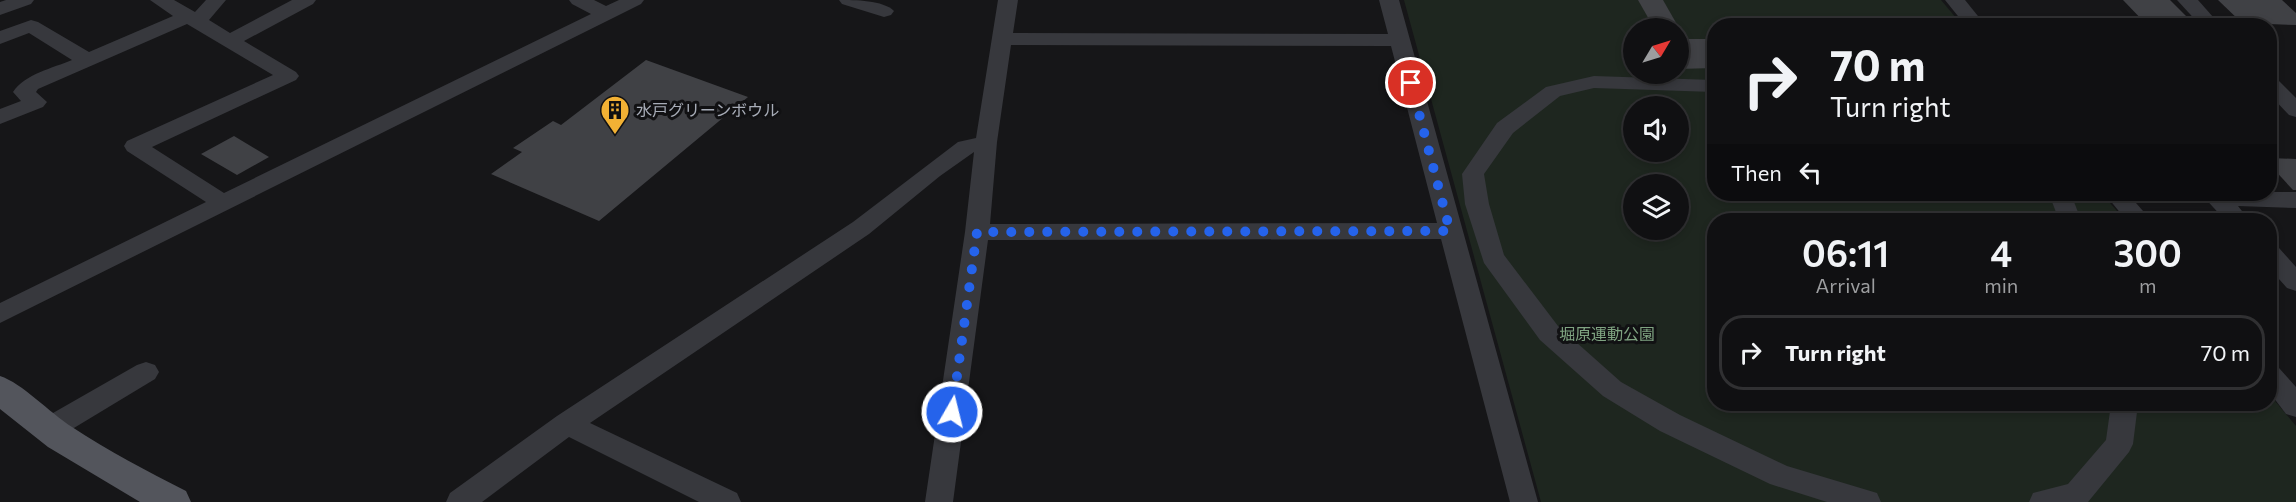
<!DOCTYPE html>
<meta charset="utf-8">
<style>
body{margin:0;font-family:Commissioner,"Noto Sans JP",sans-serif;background:#1e1e20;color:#f1f3f6;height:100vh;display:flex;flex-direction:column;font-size:22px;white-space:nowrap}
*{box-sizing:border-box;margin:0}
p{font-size:20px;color:#9c9d9f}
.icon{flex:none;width:33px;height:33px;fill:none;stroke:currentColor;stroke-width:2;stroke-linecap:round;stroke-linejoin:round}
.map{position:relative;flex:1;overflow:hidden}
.drawer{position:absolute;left:1707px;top:213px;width:570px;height:198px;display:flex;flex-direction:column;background:#101012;border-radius:24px;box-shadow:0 3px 9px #0003,0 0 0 2px #303032}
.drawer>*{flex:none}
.top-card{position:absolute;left:1707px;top:18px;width:570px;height:183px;border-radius:24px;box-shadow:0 3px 9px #0003,0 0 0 2px #303032;background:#101012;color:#f1f3f6;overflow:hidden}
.needle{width:39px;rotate:52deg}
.tools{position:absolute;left:1623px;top:18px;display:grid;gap:12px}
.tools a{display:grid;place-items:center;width:66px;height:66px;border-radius:50%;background:#101012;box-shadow:0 3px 9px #0003,0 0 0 2px #303032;font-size:30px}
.pin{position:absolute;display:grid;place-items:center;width:51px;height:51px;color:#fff;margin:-26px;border:3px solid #fff;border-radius:50%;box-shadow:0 2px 6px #0007}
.me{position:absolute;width:66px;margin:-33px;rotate:8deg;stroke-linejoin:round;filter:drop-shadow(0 0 4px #0008)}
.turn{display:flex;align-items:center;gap:21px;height:126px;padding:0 24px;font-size:27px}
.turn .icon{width:78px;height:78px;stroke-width:2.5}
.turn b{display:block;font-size:42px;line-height:51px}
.then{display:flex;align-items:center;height:57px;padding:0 24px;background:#0003;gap:12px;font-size:22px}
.eta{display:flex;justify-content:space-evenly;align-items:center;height:102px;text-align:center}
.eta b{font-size:36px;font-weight:600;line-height:42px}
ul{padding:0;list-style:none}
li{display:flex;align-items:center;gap:18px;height:75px;margin:0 12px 9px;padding:0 12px;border:3px solid #303032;border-radius:24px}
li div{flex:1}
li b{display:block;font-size:22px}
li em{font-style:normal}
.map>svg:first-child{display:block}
.green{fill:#1e261f;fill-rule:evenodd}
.building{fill:#404145}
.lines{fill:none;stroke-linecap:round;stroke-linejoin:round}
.minor{fill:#37383d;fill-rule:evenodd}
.major{fill:#53555c;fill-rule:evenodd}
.route{stroke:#2563eb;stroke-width:10;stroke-dasharray:0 18}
.labels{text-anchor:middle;stroke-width:6;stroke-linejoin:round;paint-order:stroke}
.poi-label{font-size:16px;fill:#a8adb8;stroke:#111113;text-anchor:start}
.park-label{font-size:16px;fill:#7fa381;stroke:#111113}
</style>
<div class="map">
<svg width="2296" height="502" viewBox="0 0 2296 502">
<rect width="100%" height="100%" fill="#161618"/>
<path class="green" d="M1404 0H1941L1962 25 1714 26V194H2102L2125 220H1714V404H2270V395L2296 426V502H1541ZM1634 28H1678V74H1634ZM1634 106H1678V152H1634ZM1634 184H1678V230H1634Z"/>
<g class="building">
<path d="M1638 0H1663L1679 28H1654Z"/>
<path d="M2123 0H2170L2196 26H2148Z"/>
<path d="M2218 0H2282L2296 13V25L2242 23Z"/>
<path d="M1678 39H1714V68L1678 69Z"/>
<path d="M646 60 748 97 599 221 491 174 522 152 513 148 553 121 561 125Z"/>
<path d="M234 136 269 157 237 175 201 154Z"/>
<path d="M2270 158 2296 159V190H2293L2270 165Z"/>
</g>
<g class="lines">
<g class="minor">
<path d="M6 0H34L31 4 0 15V2Z"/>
<path d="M150 0H174L195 12 206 0H226L209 20 230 33 292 0H316L313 4 244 41 296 72 299 76 296 80 152 147 224 193 591 14 572 4 569 0H594L606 6 619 0H644L641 4 613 18 0 323V303L206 202 127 151 124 146 127 141 273 75 187 24 38 89 36 92 47 102 43 107 0 124V109L21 101 13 92C25 74 53 68 72 60L29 33 0 44V31L31 20 38 22 89 52 173 16Z"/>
<path d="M839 0C855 0 883 0 894 11L891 15 884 17 842 4Z"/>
<path d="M998 0H1018L1013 33 1388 34 1379 0H1399L1538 502H1510L1441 239 988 240 953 502H925L965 232 974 152 940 176 869 234 590 423 737 493 741 502H699L569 437 482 502H446L450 493 557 416 853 222 958 142 976 138ZM1011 45 1391 46 1437 223 990 224 997 142Z"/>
<path d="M1945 0H1965L1986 26H1966Z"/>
<path d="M2177 0H2198L2221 26H2201Z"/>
<path d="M1594 76 1714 80V92L1594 88 1560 96 1513 133 1484 174 1489 204 1504 255 1558 326 1621 382 1680 415 1787 466 1877 493 1881 502H1827L1770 484 1660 431 1603 396 1540 340 1484 263 1465 204 1462 174 1497 123 1546 87Z"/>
<path d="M2270 77 2277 79 2296 98V117L2289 115 2270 95Z"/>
<path d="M2270 192H2296V208L2238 206 2249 220H2225L2201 194H2270Z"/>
<path d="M2049 194H2071L2081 220H2059Z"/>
<path d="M2105 194H2128L2151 220H2126Z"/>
<path d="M2270 246 2279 248 2296 267V291L2287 288 2270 269Z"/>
<path d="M146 362 155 365 159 372 155 379 59 437 49 440 39 437 35 429 39 421 137 365Z"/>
<path d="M2270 365 2279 368 2296 387V417L2286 414 2270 393Z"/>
<path d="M2111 404H2138L2133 444 2129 452 2088 502H2029L2033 493 2068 484 2106 440Z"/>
</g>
<path class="major" d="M0 376C22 383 50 413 72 427 108 451 147 471 186 491L191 502H140L48 447 0 409Z"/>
</g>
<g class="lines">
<path class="route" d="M952 412 977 232 1450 231 1411 83"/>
</g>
<defs>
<g id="building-pin" transform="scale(1.5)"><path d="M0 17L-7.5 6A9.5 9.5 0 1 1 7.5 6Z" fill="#f2b134" stroke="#111113"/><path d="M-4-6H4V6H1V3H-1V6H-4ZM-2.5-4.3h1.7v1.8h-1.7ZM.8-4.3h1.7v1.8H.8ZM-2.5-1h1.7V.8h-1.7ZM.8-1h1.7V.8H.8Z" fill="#111"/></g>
</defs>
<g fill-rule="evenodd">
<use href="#building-pin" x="615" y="110"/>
</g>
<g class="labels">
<g class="poi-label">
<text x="636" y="116">水戸グリーンボウル</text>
</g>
<g class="park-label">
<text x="1607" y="340">堀原運動公園</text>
</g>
</g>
</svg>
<div class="tools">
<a><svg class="needle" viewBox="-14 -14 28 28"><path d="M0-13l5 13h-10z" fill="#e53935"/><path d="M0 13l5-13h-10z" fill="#9c9d9f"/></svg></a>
<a><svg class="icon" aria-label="sound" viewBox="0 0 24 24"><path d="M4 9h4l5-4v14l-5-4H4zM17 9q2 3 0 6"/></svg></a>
<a><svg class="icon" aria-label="layers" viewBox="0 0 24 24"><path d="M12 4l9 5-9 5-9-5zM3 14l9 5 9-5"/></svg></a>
</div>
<div class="pin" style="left:1411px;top:83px;background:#d93025"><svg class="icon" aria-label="arrive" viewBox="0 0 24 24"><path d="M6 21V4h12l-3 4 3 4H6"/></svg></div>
<svg class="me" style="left:952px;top:412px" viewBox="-20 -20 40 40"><circle r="17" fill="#2563eb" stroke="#fff" stroke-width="3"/><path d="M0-11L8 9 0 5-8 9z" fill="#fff"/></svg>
<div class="top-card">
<div class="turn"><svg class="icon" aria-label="right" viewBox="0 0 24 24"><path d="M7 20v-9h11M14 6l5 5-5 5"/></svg><div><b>70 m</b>Turn right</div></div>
<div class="then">Then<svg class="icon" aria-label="left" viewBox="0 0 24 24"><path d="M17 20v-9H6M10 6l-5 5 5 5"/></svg></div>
</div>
<section class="drawer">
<div class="eta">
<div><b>06:11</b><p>Arrival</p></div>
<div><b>4</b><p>min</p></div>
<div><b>300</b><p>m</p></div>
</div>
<ul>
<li><svg class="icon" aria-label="right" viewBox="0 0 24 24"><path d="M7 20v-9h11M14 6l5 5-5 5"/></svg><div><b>Turn right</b></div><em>70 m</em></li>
</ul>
</section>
</div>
